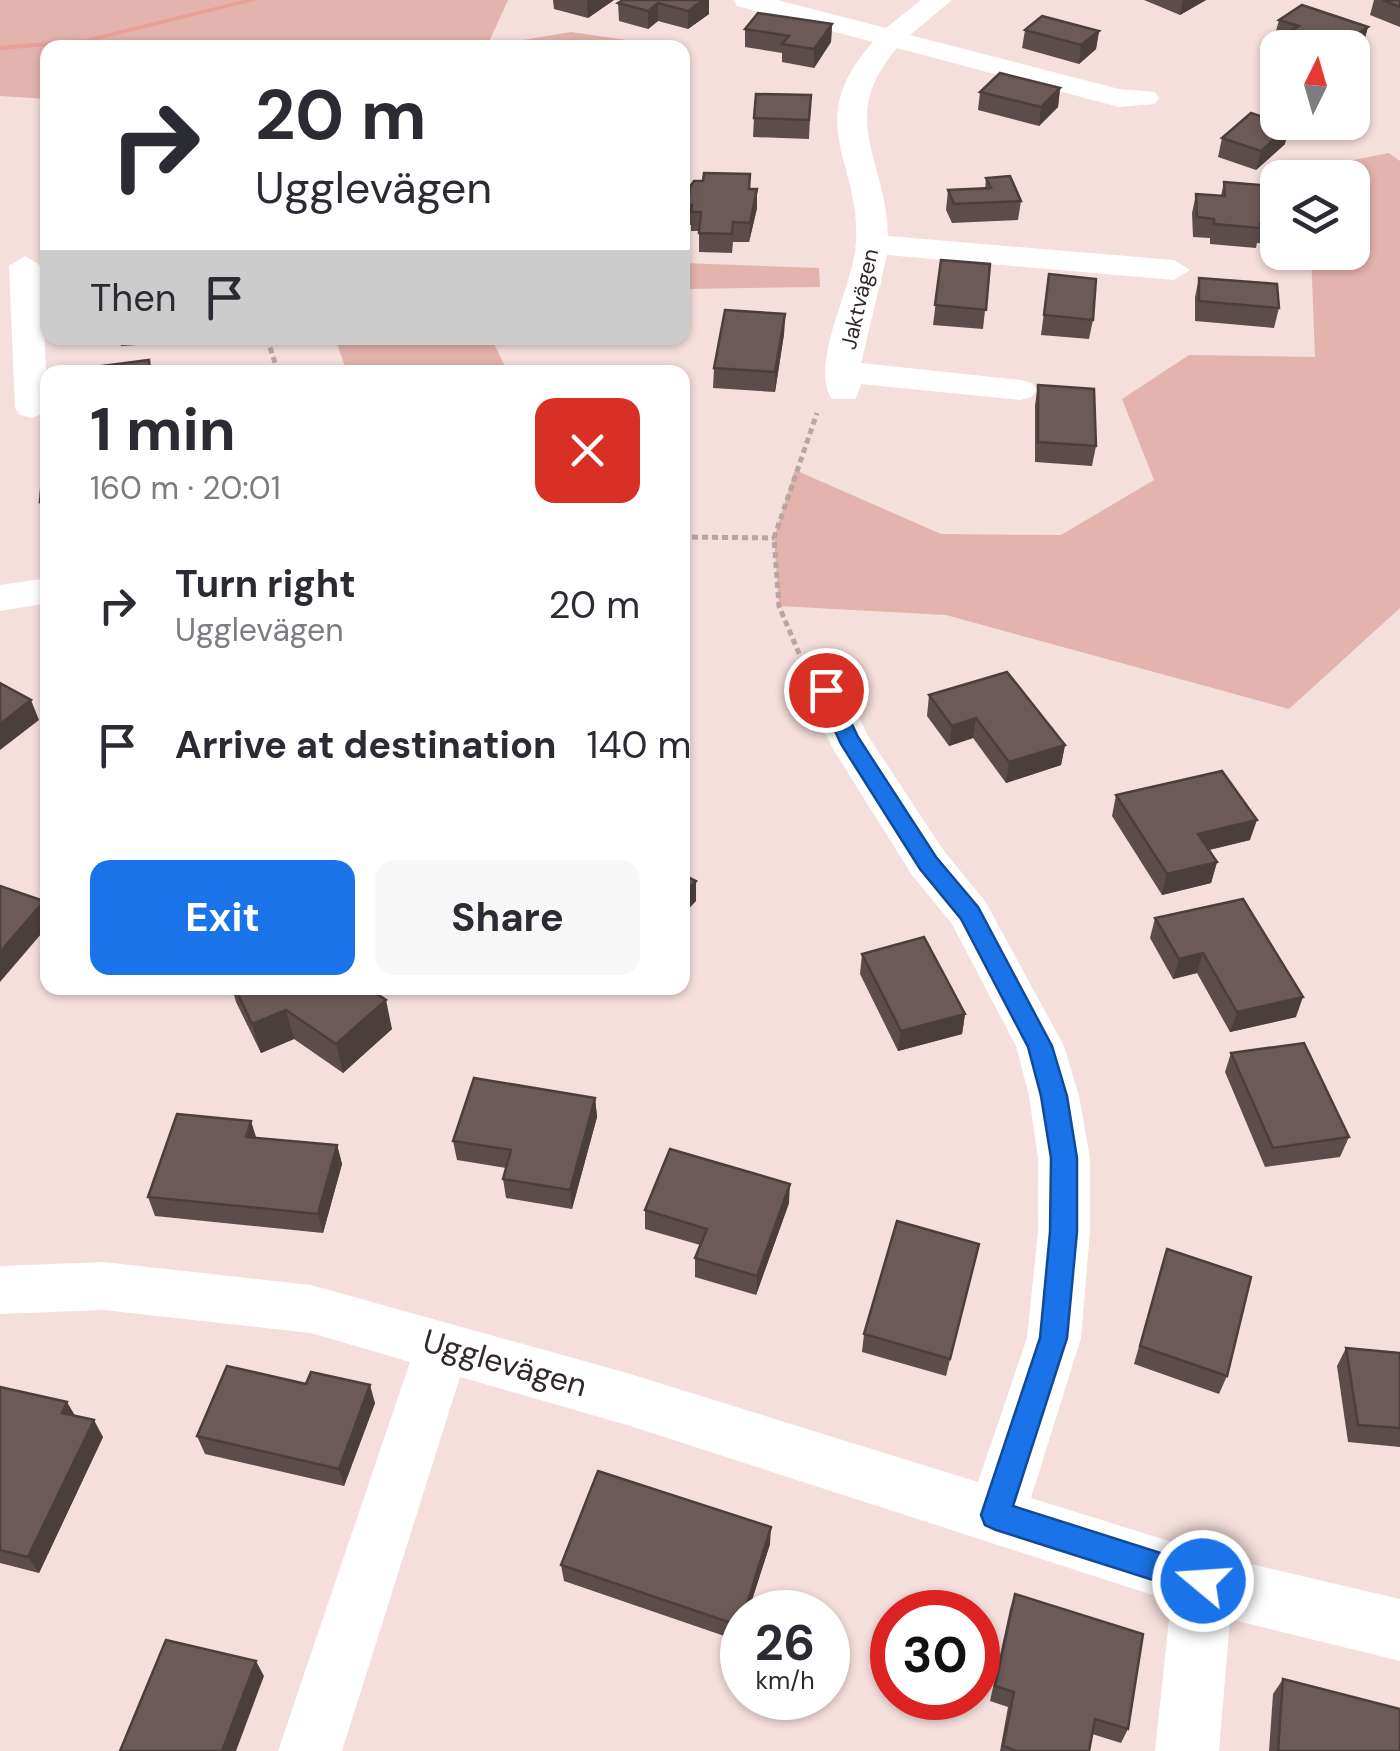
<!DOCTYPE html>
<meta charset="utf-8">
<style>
body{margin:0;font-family:"DM Sans",sans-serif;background:#f7f7f7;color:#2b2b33;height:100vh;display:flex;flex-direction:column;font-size:38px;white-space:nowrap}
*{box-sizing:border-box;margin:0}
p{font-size:32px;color:#7c7c81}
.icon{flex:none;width:55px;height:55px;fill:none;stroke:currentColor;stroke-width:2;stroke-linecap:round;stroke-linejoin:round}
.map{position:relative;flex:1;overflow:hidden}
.details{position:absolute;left:40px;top:365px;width:650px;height:630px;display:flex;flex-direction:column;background:#fff;border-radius:20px;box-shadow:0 2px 8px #0004}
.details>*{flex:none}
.banner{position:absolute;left:40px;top:40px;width:650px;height:305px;border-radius:20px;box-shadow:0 2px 8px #0004;background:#fff;color:#2b2b33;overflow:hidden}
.needle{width:65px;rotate:5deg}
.tools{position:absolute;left:1260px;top:30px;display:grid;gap:20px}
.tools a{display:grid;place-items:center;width:110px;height:110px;border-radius:20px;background:#fff;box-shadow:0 2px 8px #0004;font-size:50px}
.speed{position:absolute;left:720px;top:1590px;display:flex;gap:20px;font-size:50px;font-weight:700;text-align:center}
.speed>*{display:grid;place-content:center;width:130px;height:130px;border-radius:50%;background:#fff;box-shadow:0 2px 8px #0004;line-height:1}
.speed small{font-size:25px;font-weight:400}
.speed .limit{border:15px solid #d22;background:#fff;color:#111}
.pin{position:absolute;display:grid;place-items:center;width:85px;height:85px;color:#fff;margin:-42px;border:5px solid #fff;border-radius:50%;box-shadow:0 2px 10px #0007}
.me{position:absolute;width:110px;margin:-55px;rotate:288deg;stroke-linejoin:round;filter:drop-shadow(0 0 8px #0008)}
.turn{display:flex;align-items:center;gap:35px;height:210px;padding:0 50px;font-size:45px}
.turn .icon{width:130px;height:130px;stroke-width:2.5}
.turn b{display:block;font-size:70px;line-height:85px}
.then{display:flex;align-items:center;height:95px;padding:0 50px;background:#0003;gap:20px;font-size:38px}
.round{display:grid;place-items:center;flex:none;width:105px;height:105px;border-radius:20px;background:#f7f7f7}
.summary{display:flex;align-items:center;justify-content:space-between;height:170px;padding:0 50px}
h1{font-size:60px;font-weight:700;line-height:75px}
.button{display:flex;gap:20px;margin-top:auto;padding:20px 50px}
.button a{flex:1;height:115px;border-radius:20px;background:#1a73e8;color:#fff;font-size:40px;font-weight:700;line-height:115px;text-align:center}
.button a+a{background:#f7f7f7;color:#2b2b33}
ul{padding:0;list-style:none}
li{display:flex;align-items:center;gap:30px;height:140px;padding:0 50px}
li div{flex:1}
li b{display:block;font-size:38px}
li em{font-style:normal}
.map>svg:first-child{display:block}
.green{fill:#e4b3ad}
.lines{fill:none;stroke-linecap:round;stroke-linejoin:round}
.stream{fill:#e8a098;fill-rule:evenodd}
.path{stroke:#b7a6a4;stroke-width:5;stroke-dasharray:6 4;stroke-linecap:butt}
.minor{fill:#fff;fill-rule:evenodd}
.wall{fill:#5c4d4c}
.shaded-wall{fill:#4b3f3e}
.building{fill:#6b5a58;stroke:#4b3f3e;stroke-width:2.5}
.route{fill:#1a73e8;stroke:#114b97;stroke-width:2.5}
.labels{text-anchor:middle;stroke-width:10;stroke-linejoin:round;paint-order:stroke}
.far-street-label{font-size:22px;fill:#312928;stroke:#fff}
.near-street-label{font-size:32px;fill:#312928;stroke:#fff}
</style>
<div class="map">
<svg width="1400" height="1751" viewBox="0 0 1400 1751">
<rect width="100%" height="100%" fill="#f4dfdc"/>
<g class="green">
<path d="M0 0H508L487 46 571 32 675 47 48 48 47 99 0 96Z"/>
<path d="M1389 153 1400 161V608L1289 709 946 615 779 606 774 538 795 470 941 534 1061 535 1154 480 1122 399 1189 355 1315 357 1311 253 1352 252V178L1308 177 1307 169Z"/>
<path d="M683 263 819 268 820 287 683 289Z"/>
<path d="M335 338H491L508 372H347Z"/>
</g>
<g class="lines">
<path class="stream" d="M244 0H258L85 43 0 50V46L85 39Z"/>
<g class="path">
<path d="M267 338 278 372"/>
<path d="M682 537 774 538"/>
<path d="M803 663 779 606 774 538 817 413"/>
</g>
<g class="minor">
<path d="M733 0H777L886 28 921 0H952L910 35 1119 89 1155 92 1159 98 1155 104 1119 107 897 48C836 119 887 160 888 236L1174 260 1190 270 1174 280 887 255 861 363 1020 380 1032 383 1037 390 1032 397 1020 400 861 384 856 399H832C809 366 851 289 855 251 866 164 798 126 873 42L737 6Z"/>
<path d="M25 256 41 266 48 411 32 418 20 415 15 408 9 266Z"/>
<path d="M48 578V603L0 611V585Z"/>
<path d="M826 676 841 680 868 736 944 851 985 901 1064 1046 1079 1096 1090 1158V1232L1081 1338 1031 1498 1217 1556 1400 1599V1661L1230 1619 1219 1751H1155L1171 1601 627 1425 460 1377 342 1751H278L410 1362 311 1333 103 1310 0 1314V1266L103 1262 311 1285 627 1373 978 1482 1027 1338 1038 1232V1158L1029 1096 1016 1046 952 924 912 875 833 749 805 690 811 680Z"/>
</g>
</g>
<g class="wall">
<path d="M553 0H614L588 18 554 9Z"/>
<path d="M623 0H709V14L688 29 658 21 648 29 619 21 618 3Z"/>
<path d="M1144 0H1206L1180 15Z"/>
<path d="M1374 0H1400V27L1370 15Z"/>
<path d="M1279 20 1368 27 1363 45 1352 48H1282L1283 41 1274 38Z"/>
<path d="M832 24 831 42 814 68 782 62V53L745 47V29Z"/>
<path d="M1025 30 1099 31 1096 49 1079 64 1022 48Z"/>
<path d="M1267 61H1278V105H1270L1263 79Z"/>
<path d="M1060 88 1058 107 1039 126 978 110 980 92Z"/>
<path d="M811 95 809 139 753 137 754 118Z"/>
<path d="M1222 138 1285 144 1256 170 1218 157Z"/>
<path d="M986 178 1021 201 1018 220 952 223 946 210 948 190 985 189Z"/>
<path d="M1224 182 1276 225 1271 244 1257 243 1256 248 1210 244V238L1193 237 1192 213 1196 194 1221 196Z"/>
<path d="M750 189H757V208L749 242H733L732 253 699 252V231H691V225H688V205Z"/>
<path d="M941 260 990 264 983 329 933 325Z"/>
<path d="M1049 274 1093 320 1089 339 1041 335Z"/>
<path d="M1199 278 1279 308 1274 328 1195 321V297Z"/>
<path d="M785 314 784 334 775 392 713 388 714 368Z"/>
<path d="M118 338H183V342L121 346Z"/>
<path d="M1038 385 1096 446 1092 466 1035 462V405Z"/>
<path d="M48 454V522L46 523 40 502Z"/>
<path d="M929 695 1065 745 1061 765 1006 783 973 738 949 746 927 716Z"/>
<path d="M1116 795 1250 840 1209 850 1217 862 1211 883 1162 895 1112 816Z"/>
<path d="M1155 918 1296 1017 1230 1032 1197 973 1173 979 1150 938Z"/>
<path d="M862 954 965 1014 962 1034 898 1051 860 974Z"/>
<path d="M232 988H368L392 1029 343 1073 294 1039 261 1053 236 1002Z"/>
<path d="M1231 1053 1349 1137 1340 1157 1265 1167 1225 1072Z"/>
<path d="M595 1098 597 1117 572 1209 506 1198 503 1179 506 1168 457 1160 453 1141Z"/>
<path d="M337 1145 342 1164 323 1233 155 1216 148 1197Z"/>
<path d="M789 1203 756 1295 695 1277V1258L700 1245 645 1229V1210Z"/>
<path d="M979 1244 946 1376 862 1352 864 1334Z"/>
<path d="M1167 1249 1227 1376 1219 1394 1134 1364Z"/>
<path d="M1346 1348 1400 1353V1447L1348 1442 1337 1366Z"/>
<path d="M0 1387 75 1416 103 1437 39 1573 0 1563Z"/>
<path d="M375 1403 344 1486 205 1454 197 1436Z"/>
<path d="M770 1544 739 1641 564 1581 561 1565Z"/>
<path d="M1015 1594 1128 1729 1121 1743 1092 1734 1089 1751H1000L1008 1707 990 1701 1010 1609Z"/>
<path d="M1283 1679 1400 1751H1269L1273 1694Z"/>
</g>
<g class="shaded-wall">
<path d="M587 0H614L588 18Z"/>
<path d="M703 0H709V14L688 29V11Z"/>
<path d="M1183 0H1206L1180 15Z"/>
<path d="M658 3V21L648 29V11Z"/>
<path d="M832 24 831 42 814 68V49Z"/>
<path d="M1368 27 1363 45 1352 53V48H1350L1353 37Z"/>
<path d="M1099 31 1096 49 1079 64 1081 45Z"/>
<path d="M1345 34 1341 48H1324Z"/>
<path d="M1060 88 1058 107 1039 126 1041 107Z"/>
<path d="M1290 125 1285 144 1256 170 1261 151Z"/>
<path d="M757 189V208L749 242 750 223Z"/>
<path d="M785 314 784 334 775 392V372Z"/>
<path d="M31 700 39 720 0 750V724Z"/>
<path d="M976 718 973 738 949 746 952 726Z"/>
<path d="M1065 745 1061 765 1006 783 1009 762Z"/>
<path d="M1257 820 1250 840 1192 854 1198 834Z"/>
<path d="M1217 862 1211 883 1162 895 1167 874Z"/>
<path d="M696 881V901L682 916V896Z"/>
<path d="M44 901 48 911V926L0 982V952Z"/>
<path d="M1203 953 1197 973 1173 979 1179 959Z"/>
<path d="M1303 997 1296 1017 1230 1032 1237 1012Z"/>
<path d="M386 1000 392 1029 343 1073 336 1044Z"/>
<path d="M286 1010 294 1039 261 1053 252 1024Z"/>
<path d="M965 1014 962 1034 898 1051 901 1031Z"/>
<path d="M595 1098 597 1117 572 1209 570 1190Z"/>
<path d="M251 1121 257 1140 246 1137Z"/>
<path d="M337 1145 342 1164 323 1233 318 1214Z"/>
<path d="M790 1184 789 1203 756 1295 757 1276Z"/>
<path d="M370 1385 375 1403 344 1486 339 1469Z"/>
<path d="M67 1402 77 1419 62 1413Z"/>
<path d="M94 1420 103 1437 39 1573 28 1557Z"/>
<path d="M771 1527 770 1544 748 1612H744Z"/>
<path d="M742 1616V1630L739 1641 740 1626Z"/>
<path d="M256 1661 264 1676 236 1751H222Z"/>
</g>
<g class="building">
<path d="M623 0H703L688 11 658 3 648 11 618 3Z"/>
<path d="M1383 0H1400V7Z"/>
<path d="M1302 5 1368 27 1353 37 1345 34 1324 48 1284 35 1299 26 1279 20Z"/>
<path d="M758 13 832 24 814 49 782 44 789 36 745 29Z"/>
<path d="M1042 16 1099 31 1081 45 1025 30Z"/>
<path d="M1267 61H1278V86H1274Z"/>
<path d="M1000 73 1060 88 1041 107 980 92Z"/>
<path d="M756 94 811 95 809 120 754 118Z"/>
<path d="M1251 113 1278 122 1290 125 1261 151 1222 138Z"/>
<path d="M704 173 750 174 749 189H757L750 223 733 222 732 234 699 233 701 212H691L692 205H688L690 187 694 181H703Z"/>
<path d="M1010 176 1021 201 954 204 948 190 991 188 986 178Z"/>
<path d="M1224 182 1273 186 1276 225 1260 224V228L1214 224V219L1197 217 1196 194 1225 196Z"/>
<path d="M941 260 990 264 986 310 935 305Z"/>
<path d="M1049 274 1096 279 1093 320 1044 315Z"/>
<path d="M1199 278 1277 284 1279 308 1199 301Z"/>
<path d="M725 310 785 314 775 372 714 368Z"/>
<path d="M149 360 150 372H86V368Z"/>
<path d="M1038 385 1094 389 1096 446 1038 442Z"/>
<path d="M44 454H48V501L40 502Z"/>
<path d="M1007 672 1065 745 1009 762 976 718 952 726 929 695Z"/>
<path d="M0 683 31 700 0 724Z"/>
<path d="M1222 771 1257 820 1198 834 1217 862 1167 874 1116 795Z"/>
<path d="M682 874 696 881 682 896Z"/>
<path d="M0 886 44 901 0 952Z"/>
<path d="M1243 899 1303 997 1237 1012 1203 953 1179 959 1155 918Z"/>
<path d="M924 937 965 1014 901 1031 862 954Z"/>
<path d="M235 988H368L386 1000 336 1044 286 1010 252 1024Z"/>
<path d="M1304 1043 1349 1137 1273 1148 1231 1053Z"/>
<path d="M474 1078 595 1098 570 1190 503 1179 511 1150 453 1141Z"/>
<path d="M177 1114 251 1121 246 1137 337 1145 318 1214 148 1197Z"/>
<path d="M670 1149 790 1184 757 1276 695 1258 707 1229 645 1210Z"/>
<path d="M897 1221 979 1244 950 1359 864 1334Z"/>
<path d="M1167 1249 1251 1277 1227 1376 1140 1346Z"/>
<path d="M1346 1348 1400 1353V1428L1358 1425Z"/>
<path d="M227 1366 306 1384 311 1372 370 1385 339 1469 197 1436Z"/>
<path d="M0 1387 67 1402 62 1413 94 1420 28 1557 0 1550Z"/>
<path d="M598 1471 771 1527 740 1626 561 1565Z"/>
<path d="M1015 1594 1143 1634 1128 1729 1095 1719 1089 1751H1017L1003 1746 1014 1692 995 1686Z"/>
<path d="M166 1640 256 1661 222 1751H120Z"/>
<path d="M1283 1679 1400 1709V1751H1278Z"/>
</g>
<path class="route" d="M826 683 834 686 858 737 936 857 978 907 1052 1046 1067 1096 1077 1158V1232L1067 1338 1013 1506 1214 1570 1218 1581 1214 1591 1203 1596 996 1530 985 1525 981 1515 1040 1338 1050 1232 1051 1158 1041 1096 1028 1047 961 919 920 869 841 744 816 690Z"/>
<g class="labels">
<g class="far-street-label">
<text transform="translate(859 299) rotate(-77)" y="8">Jaktvägen</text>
</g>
<g class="near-street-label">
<text transform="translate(505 1363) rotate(16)" y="11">Ugglevägen</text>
</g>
</g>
</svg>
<div class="tools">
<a><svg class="needle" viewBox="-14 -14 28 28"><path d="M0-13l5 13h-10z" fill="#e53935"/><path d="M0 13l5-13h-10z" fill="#7c7c81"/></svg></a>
<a><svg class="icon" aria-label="layers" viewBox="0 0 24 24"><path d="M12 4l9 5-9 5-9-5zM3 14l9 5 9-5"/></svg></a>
</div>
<div class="speed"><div>26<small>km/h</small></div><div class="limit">30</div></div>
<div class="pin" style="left:826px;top:690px;background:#d93025"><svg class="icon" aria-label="arrive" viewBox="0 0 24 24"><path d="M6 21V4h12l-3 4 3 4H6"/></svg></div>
<svg class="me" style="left:1203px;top:1581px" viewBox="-20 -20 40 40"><circle r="17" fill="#1a73e8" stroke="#fff" stroke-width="3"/><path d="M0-11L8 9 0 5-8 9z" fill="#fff"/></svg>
<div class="banner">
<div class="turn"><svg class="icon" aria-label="right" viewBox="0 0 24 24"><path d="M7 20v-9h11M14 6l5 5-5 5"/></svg><div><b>20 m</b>Ugglevägen</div></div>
<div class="then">Then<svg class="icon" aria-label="arrive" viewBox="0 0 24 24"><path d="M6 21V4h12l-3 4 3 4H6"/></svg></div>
</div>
<section class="details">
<div class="summary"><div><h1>1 min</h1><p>160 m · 20:01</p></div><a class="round" style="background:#d93025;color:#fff"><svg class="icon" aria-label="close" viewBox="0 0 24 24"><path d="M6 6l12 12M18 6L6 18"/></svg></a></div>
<ul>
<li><svg class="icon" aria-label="right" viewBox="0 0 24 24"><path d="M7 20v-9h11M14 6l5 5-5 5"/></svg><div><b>Turn right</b><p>Ugglevägen</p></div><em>20 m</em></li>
<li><svg class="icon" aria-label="arrive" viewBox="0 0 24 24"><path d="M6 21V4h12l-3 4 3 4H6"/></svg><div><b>Arrive at destination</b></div><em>140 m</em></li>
</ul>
<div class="button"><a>Exit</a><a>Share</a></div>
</section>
</div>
